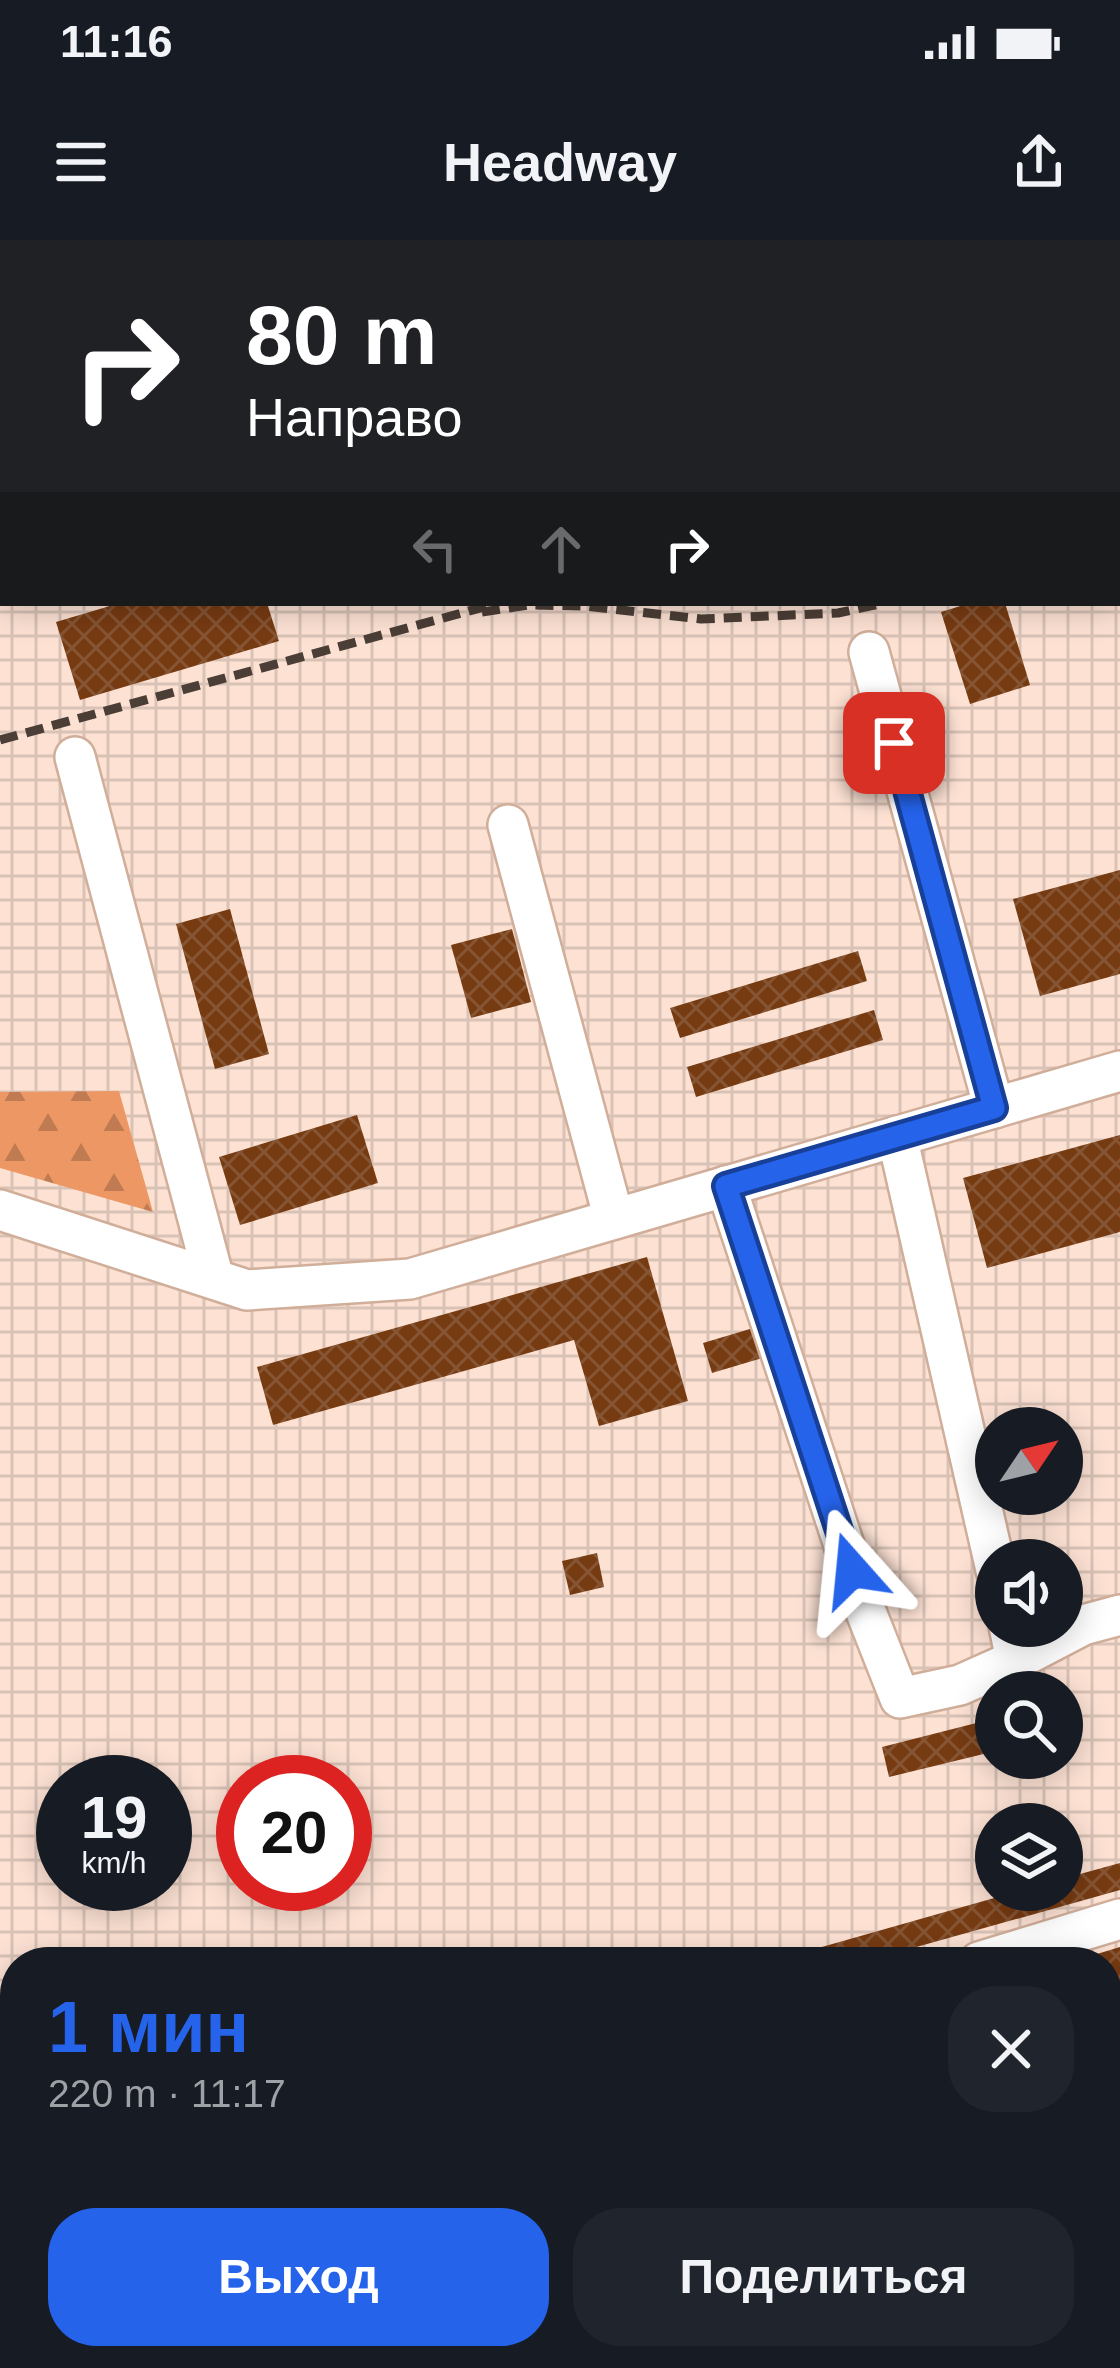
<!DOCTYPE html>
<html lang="ru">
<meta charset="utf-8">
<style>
body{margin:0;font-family:Arial,sans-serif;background:#20242c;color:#f1f3f6;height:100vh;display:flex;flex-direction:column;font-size:45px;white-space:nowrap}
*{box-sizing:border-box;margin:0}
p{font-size:39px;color:#9ea1a6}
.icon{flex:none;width:66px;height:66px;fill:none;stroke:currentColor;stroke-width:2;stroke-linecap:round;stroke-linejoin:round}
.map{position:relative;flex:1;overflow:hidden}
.sheet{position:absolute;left:0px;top:1707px;width:1122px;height:423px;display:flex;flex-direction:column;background:#171b24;border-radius:48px 48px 0 0;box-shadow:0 6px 30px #0003}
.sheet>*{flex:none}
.banner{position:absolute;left:0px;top:0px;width:1122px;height:366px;box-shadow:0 6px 30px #0003;background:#202124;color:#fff;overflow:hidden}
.needle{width:78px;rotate:55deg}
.fabs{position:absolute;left:975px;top:1167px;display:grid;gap:24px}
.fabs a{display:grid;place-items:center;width:108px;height:108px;border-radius:50%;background:#171b24;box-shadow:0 6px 30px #0003;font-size:60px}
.speed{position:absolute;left:36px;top:1515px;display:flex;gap:24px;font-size:60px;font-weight:700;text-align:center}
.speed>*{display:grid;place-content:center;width:156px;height:156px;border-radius:50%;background:#171b24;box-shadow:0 6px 30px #0003;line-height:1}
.speed small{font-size:30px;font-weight:400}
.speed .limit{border:18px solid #d22;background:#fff;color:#111}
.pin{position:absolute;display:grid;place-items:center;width:102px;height:102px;color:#fff;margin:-51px;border-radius:24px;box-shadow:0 6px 18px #0006}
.me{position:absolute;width:132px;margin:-66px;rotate:342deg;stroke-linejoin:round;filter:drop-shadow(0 0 9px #0008)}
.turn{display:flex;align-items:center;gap:42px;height:252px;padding:0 48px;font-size:54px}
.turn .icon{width:156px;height:156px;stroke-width:2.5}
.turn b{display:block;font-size:84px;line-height:102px}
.lanes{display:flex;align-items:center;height:114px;padding:0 48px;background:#0003;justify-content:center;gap:60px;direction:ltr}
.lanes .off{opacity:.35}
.round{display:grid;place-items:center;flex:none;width:126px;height:126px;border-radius:48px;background:#20242c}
.overview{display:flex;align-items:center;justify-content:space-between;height:204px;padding:0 48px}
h1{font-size:72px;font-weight:800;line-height:90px;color:#2563eb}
.primary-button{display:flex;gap:24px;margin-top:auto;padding:24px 48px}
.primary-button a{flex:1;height:138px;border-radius:48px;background:#2563eb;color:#fff;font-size:48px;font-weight:800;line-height:138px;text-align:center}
.primary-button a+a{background:#20242c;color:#f1f3f6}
.status{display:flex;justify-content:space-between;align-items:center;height:84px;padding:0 60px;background:#171b24;direction:ltr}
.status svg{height:33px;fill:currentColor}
header{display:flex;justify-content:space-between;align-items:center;height:156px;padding:0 48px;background:#171b24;font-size:54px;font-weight:800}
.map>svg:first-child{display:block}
.industrial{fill:url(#industrial-grid);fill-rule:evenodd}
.forest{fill:url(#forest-firs)}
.building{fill:url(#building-cross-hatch)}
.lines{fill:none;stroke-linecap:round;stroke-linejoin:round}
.minor-casing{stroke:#d0ae9a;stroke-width:44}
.minor{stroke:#fff;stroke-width:39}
.rail{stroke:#4b3e36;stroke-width:9;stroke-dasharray:18 9;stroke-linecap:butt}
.route-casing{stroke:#184099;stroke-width:30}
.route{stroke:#2563eb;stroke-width:21}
</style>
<div class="status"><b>11:16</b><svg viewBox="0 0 49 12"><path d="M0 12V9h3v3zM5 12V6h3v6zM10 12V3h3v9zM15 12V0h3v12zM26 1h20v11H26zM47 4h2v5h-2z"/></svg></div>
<header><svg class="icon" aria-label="menu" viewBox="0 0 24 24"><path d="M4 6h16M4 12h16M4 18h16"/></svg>Headway<svg class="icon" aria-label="share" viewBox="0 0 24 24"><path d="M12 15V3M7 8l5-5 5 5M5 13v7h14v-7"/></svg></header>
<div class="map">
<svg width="1120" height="2128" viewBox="0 0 1120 2128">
<defs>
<pattern id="industrial-grid" width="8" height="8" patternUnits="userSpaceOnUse" patternTransform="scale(3)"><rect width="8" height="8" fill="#fde2d4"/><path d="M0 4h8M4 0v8" fill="none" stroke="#d9c2b6"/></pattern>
<pattern id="forest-firs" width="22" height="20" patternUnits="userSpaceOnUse" patternTransform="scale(3)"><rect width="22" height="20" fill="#ec9764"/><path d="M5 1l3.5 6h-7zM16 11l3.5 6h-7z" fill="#c07b52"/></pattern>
<pattern id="building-cross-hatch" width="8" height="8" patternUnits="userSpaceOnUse" patternTransform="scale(3)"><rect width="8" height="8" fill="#773b12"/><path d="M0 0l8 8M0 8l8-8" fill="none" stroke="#865534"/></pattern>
</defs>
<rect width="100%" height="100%" fill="#faf2ee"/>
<path class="industrial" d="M0 0H1120V1946L1107 1949V1722H15V1808L0 1805ZM3 3H1119V363H3ZM996 1188H1062V1254H996ZM996 1320H1062V1386H996ZM996 1452H1062V1518H996ZM63 1542H165V1644H63ZM243 1542H345V1644H243ZM996 1584H1062V1650H996Z"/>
<path class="forest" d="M119 851 153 972 0 928V852Z"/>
<g class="building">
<path d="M120 363H267L279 401 80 460 56 382Z"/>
<path d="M970 363H1005L1030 445 970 464 941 372Z"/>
<path d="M1120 630V734L1040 756 1013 659Z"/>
<path d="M230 669 269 814 215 829 176 684Z"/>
<path d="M512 689 531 762 471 778 451 705Z"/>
<path d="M858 711 867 741 680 798 670 768Z"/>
<path d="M874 770 883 800 696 857 687 827Z"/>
<path d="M357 875 378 943 240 985 219 917Z"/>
<path d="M1120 895V992L987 1028 963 938Z"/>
<path d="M647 1017 688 1161 599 1186 574 1100 273 1185 257 1127Z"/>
<path d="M760 1086 769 1116 712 1133 703 1103Z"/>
<path d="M597 1313 604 1347 570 1355 562 1321Z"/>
<path d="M1072 1460 1080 1490 1062 1494V1462Z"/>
<path d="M996 1478V1511L889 1537 882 1507Z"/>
<path d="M1120 1623V1650L863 1722H769L1022 1650H1062V1639Z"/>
<path d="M1120 1707V1782L1107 1786V1722L1074 1721Z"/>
<path d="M1120 1846V1911L1107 1915V1850Z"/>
</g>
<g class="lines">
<g class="minor-casing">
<g id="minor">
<path d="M63 0 65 3"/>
<path d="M755 0 758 3"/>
<path d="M845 3 847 0"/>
<path d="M1084 3 1087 0"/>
<path d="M0 216H3"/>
<path d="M869 412 994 868"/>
<path d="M75 517 214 1039"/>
<path d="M508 585 614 979"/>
<path d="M897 896 996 1330"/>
<path d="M726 946 866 1372 900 1458 960 1445 1016 1420"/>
<path d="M0 970 247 1050 410 1039 1120 831"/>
<path d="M1009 1386 1016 1420 1083 1385 1120 1375"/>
<path d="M979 1722 1120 1679"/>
<path d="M1107 1815 1120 1811"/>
<path d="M1107 1931 1120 1928"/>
<path d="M0 2065 15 2068"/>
<path d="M229 2115 284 2128"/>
<path d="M162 2128V2115"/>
</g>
</g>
<use href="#minor" class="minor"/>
<g class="rail">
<path d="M1119 168H1120"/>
<path d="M1119 300 1120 299"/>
<path d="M482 372 529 365 585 366 701 379 838 373 884 363"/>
<path d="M0 500 498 363"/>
</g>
</g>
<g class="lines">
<g class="route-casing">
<path id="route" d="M852 1330 726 946 994 868 894 503"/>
</g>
<use href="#route" class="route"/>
</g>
</svg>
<div class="fabs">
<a><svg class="needle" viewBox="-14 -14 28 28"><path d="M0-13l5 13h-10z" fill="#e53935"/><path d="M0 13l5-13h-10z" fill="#9ea1a6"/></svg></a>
<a><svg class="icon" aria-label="sound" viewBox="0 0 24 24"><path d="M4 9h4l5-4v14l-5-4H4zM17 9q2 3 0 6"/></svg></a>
<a><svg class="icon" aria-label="search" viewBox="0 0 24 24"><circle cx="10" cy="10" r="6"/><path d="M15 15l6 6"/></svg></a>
<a><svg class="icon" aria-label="layers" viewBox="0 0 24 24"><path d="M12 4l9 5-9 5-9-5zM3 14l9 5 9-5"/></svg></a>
</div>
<div class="speed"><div>19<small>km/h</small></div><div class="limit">20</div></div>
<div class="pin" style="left:894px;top:503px;background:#d93025"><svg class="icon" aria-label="arrive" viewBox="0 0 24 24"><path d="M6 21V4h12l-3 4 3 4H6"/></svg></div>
<svg class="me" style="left:852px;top:1330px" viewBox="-20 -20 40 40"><path d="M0-17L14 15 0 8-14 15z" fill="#2563eb" stroke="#fff" stroke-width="4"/></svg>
<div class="banner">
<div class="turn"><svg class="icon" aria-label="right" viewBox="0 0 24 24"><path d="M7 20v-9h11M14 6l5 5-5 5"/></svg><div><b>80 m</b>Направо</div></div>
<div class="lanes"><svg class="icon off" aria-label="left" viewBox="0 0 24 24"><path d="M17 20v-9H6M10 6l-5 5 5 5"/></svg><svg class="icon off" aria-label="ahead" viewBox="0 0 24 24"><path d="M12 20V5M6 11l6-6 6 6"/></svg><svg class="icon" aria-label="right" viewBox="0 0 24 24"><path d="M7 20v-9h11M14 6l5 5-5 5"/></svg></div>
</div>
<section class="sheet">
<div class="overview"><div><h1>1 мин</h1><p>220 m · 11:17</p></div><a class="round"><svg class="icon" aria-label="close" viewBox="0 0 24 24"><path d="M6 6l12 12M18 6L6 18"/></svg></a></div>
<div class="primary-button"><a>Выход</a><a>Поделиться</a></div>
</section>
</div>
